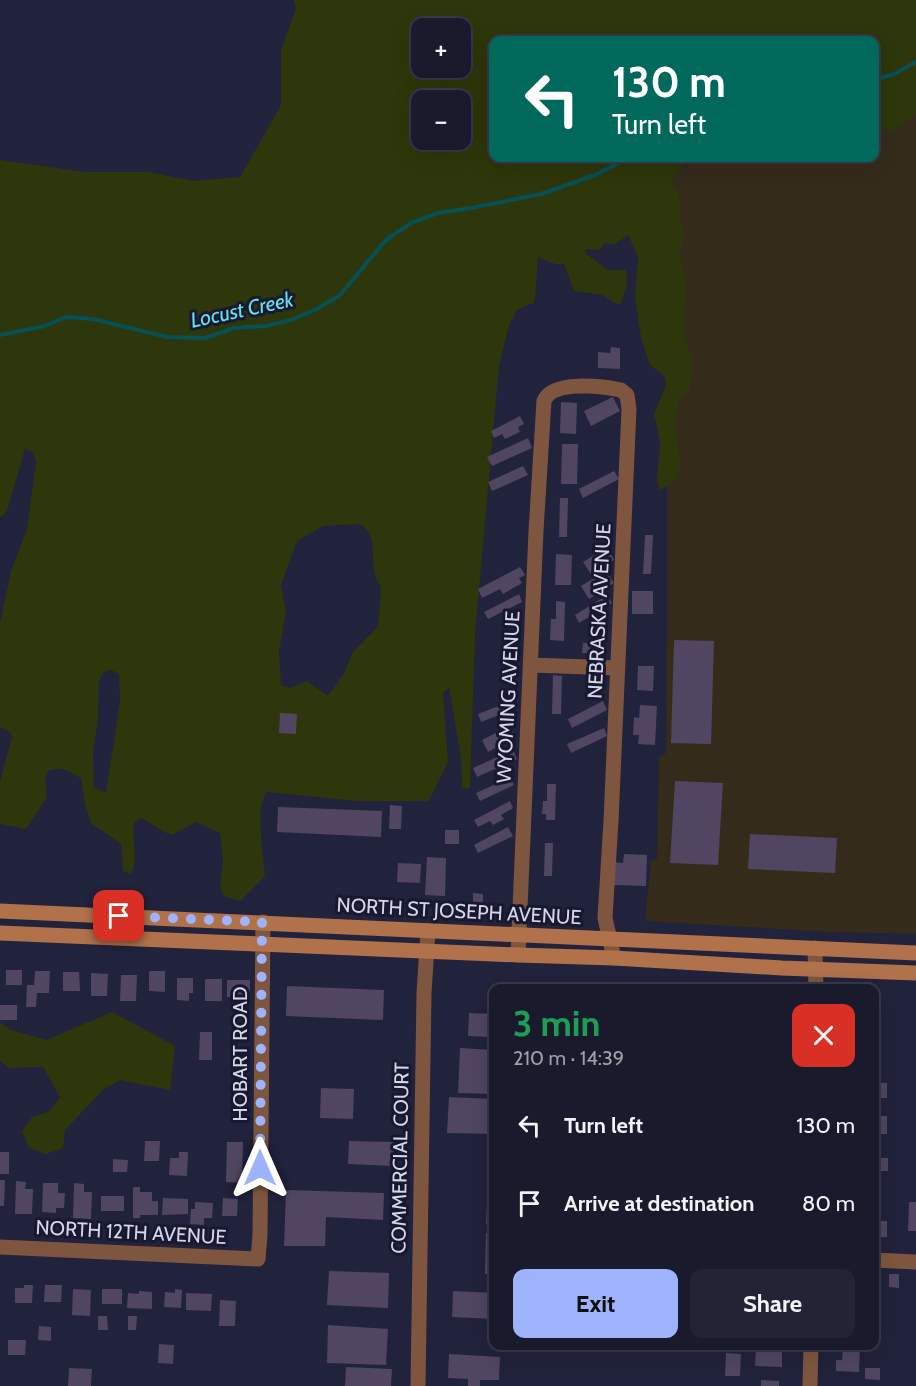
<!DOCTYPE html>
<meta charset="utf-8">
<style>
body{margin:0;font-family:Cabin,sans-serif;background:#222334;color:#f1f3f6;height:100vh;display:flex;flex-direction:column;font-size:22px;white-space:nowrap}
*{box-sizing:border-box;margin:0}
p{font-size:20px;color:#9fa1a9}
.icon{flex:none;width:33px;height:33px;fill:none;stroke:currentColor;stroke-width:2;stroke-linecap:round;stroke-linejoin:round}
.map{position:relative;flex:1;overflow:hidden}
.drawer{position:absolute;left:489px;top:984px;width:390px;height:366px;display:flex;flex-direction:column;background:#191a2c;border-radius:12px;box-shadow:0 6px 24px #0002,0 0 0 2px #373848}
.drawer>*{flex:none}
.hud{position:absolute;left:489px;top:36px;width:390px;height:126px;border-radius:12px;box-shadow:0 6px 24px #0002,0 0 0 2px #373848;background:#00695c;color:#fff;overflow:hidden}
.fabs{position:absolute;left:411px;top:18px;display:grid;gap:12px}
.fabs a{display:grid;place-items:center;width:60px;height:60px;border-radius:12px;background:#191a2c;box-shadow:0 6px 24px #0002,0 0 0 2px #373848;font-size:30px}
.pin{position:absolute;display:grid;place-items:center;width:51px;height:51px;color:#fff;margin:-26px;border-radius:12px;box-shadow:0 3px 9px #0006}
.me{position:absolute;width:66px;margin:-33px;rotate:0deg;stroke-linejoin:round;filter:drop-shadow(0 0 4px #0008)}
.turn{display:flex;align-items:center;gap:21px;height:126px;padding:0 24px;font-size:27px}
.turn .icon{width:78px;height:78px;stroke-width:2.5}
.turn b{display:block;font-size:42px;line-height:51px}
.round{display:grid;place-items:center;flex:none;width:63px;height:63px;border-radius:12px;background:#222334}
.summary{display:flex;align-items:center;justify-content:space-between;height:102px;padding:0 24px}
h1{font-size:36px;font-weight:700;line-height:45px;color:#1e9e55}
.action{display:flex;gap:12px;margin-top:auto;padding:12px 24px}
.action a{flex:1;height:69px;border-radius:12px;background:#9fb3fd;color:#111;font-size:24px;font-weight:700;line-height:69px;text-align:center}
.action a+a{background:#222334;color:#f1f3f6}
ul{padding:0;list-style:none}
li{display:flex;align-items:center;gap:18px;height:78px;padding:0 24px}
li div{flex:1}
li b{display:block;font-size:22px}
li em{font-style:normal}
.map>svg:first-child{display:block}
.industrial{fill:#352b1b}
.green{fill:#2e360b;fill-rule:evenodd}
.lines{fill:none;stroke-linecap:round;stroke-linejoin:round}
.stream{stroke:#065155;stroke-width:4}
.building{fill:#504661}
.minor{stroke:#7e563f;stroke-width:15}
.secondary{stroke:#b0714b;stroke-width:15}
.route{stroke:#9fb3fd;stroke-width:10;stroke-dasharray:0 18}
.labels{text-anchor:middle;stroke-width:6;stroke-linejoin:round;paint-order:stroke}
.street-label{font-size:20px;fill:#d5d6e7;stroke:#181931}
.water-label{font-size:21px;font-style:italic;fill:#63e2e9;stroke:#181931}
</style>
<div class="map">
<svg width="916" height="1386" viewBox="0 0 916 1386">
<rect width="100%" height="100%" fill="#21223b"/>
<path class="industrial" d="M916 112V934L832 932 645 921 651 861 657 860 659 757 666 753 669 175 699 158H874L875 127Z"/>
<g class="green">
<path d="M293 0H916V114L895 130 886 129 875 133 874 40H494V158H704C687 164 678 165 672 183 683 201 679 196 680 214 680 231 691 232 679 251L686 280 684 336 693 357 690 388C665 410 680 436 680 464 680 470 677 476 675 482L660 490 657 481 660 441 654 414 666 385 664 376 650 365 641 338 635 297 638 257 628 235 614 245 605 243 600 250 586 249 585 253 608 270H626L627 283 622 302 619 305 602 295 574 291 564 264H555L538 257 535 299 533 303 517 310 508 328 499 366 475 634 470 789 462 788 461 759 449 687 443 693 448 762 429 801H357L267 792C254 808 264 855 265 876L240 901 224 896 220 887 223 860 220 833 196 822 172 835 164 832 142 818 134 823C131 839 139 858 131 874L123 871 121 844 91 823 85 805 81 778C69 772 61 765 48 771L45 779 47 797 26 829 0 824V782L12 736 6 729 0 728V623L11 571 27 529 36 461 33 452 25 449 7 511 0 518V160L85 172H148L193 181 240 177 281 105V50L296 8ZM422 28H460V68H422ZM422 100H460V140H422ZM359 524C383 535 365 568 381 587L378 626 353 652 343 675 328 696 307 681 291 688 281 685 279 652 286 612 281 585 297 541 323 526ZM111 670 119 674 120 701 106 793 94 787 93 753 98 719 99 681 103 673Z"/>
<path d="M112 1012 175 1046 170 1090 120 1080 103 1090 65 1130 63 1148 46 1154 29 1148 22 1131 32 1117 50 1111 60 1097 43 1067 8 1068 0 1060V1022L11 1030 46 1040Z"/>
</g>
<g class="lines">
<g class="stream">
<path d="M874 80 894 74 916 62"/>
<path d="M0 335 45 326 66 317 93 319 167 337 205 338 234 328 266 326 291 320 317 309 340 295 386 240 411 223 438 213 471 208 541 194 595 175 629 158"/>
</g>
</g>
<g class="building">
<path d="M611 347 620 348V369L598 368V352L610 353Z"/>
<path d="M613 397 620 411 591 426 584 411Z"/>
<path d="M561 402 577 403 576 434 560 433Z"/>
<path d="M520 416 524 424 518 427 520 432 505 439 502 434 494 438 491 431Z"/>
<path d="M528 438 532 448 492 466 487 457Z"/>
<path d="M562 444H578L577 484H561Z"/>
<path d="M523 466 528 475 492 491 488 482Z"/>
<path d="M614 471 619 479 583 498 579 489Z"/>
<path d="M560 498H568L567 537H559Z"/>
<path d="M645 535H653L651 574H643Z"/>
<path d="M607 547 614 560 591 574 583 562Z"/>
<path d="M556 554 572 555 571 585H555Z"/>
<path d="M520 567 525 575 519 578 522 583 503 594 500 589 482 598 478 589Z"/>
<path d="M606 571 614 583 589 599 581 586Z"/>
<rect x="632" y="591" width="21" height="23"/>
<path d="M519 594 522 602 488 619 484 612Z"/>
<path d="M607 595 612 603 579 623 575 615Z"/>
<path d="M556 601 565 602 564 641 550 640 551 619H556Z"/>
<path d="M674 640 714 641 711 744 671 743Z"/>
<path d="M583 643H594V653H582Z"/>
<path d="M638 666H654L653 691 637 690Z"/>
<path d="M553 675 562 676 561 714H552Z"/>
<path d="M514 700 517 708 481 722 478 714Z"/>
<path d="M603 701 607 710 572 728 568 719Z"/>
<path d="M640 705 657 706 655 745 638 744 639 735H633L634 717 639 718Z"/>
<path d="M280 713 297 714 296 734 279 733Z"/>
<path d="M510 726 516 737 488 752 482 740Z"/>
<path d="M604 728 607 736 571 753 567 744Z"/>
<path d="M513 750 517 759 477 777 473 768Z"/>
<path d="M511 777 514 785 480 801 476 793Z"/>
<path d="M675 781 723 783 718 865 670 863Z"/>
<path d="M547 784H556L555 820H546V814H542L543 801H547Z"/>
<path d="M510 801 513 808 501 815 504 819 493 825 490 821 478 827 474 820Z"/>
<path d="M390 805 402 806 401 829H389Z"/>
<path d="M278 807 382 811 381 837 277 832Z"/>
<path d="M508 827 513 836 478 853 474 845Z"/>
<rect x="445" y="830" width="14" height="14"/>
<path d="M750 834 837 838 835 873 748 869Z"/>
<path d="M545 843H553L552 876H544Z"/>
<path d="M624 854 647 855 646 886 614 885V862L623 863Z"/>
<path d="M427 857 446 858 445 896 425 895Z"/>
<path d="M398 863 421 864 420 883 397 882Z"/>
<path d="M473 893 483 894V903H473Z"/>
<rect x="6" y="970" width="16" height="15"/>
<path d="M35 971H50L49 993H37L36 1007H26L27 985H34Z"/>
<path d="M149 971H165V992L149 991Z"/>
<path d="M63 972H79L80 991H63Z"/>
<path d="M91 973 108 974 107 996H91Z"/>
<path d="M121 975H137L136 1001H120Z"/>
<path d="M177 978H193V993H189V1001L177 1000Z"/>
<rect x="205" y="979" width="17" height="22"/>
<rect x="227" y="980" width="23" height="17"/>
<path d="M287 986 384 990 383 1020 286 1016Z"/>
<rect x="0" y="1005" width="17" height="15"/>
<path d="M469 1013 492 1014 491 1037 468 1036Z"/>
<path d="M200 1032H212V1060H199Z"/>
<path d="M460 1048 494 1050V1094L458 1093Z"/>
<rect x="874" y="1083" width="13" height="15"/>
<path d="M321 1088 354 1089 353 1119 320 1118Z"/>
<path d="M449 1097 494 1099V1134L447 1133Z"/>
<rect x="874" y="1116" width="13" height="18"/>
<path d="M145 1141H160L159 1161H144Z"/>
<path d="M349 1141 395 1142 394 1166 348 1164Z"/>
<path d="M227 1142H243L242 1183 226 1182Z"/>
<path d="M874 1148H878V1158H888V1171H874Z"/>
<rect x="0" y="1152" width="9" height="22"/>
<path d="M179 1152H188L187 1176 169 1175 170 1158H179Z"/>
<path d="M113 1159 128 1160 127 1172H113Z"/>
<path d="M0 1180H5L4 1206H0Z"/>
<path d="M16 1181 26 1182 25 1189H33L32 1214H15Z"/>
<path d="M488 1182H494V1224H486Z"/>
<path d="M43 1183H58V1193H65L64 1208H56V1213L42 1212Z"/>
<path d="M74 1183 84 1184V1192H92L91 1219 73 1218Z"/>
<path d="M133 1187H140V1192H152V1201H158V1215H140V1218H133Z"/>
<path d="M286 1190 384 1193 383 1220 326 1217 325 1246H284Z"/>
<rect x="101" y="1196" width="23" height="15"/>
<path d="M163 1198 188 1199V1214L162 1215Z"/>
<path d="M223 1198 238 1199 237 1216H222Z"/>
<path d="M195 1202 213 1203 212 1218H204V1225L190 1224 191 1209H195Z"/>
<path d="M909 1202H916V1231H908Z"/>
<rect x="874" y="1221" width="13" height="16"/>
<path d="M486 1233H494V1274H485Z"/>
<path d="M329 1271 389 1273 388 1308 327 1305Z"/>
<path d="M889 1274H899V1288L889 1287Z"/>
<path d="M24 1285H33L32 1303H15V1288H24Z"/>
<path d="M45 1285H62L61 1302H44Z"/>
<path d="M73 1289 91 1290 90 1316 72 1315Z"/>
<rect x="102" y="1289" width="20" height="15"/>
<path d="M175 1289 182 1290 181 1308 164 1307 165 1292 175 1293Z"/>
<path d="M139 1291 152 1292V1309L127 1308 128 1293 139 1294Z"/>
<path d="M453 1291 494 1293V1319L452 1317Z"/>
<path d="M186 1293 212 1294 211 1311 186 1310Z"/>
<path d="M220 1300 236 1301 235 1326H219Z"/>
<path d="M98 1316H107L108 1330H98Z"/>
<path d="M128 1316H137L136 1330H128Z"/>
<path d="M328 1325 388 1329 386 1365 327 1363Z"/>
<path d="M39 1326 51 1327V1341L38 1340Z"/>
<path d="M8 1340H26L25 1355H8Z"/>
<path d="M159 1344 174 1345 173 1364 158 1363Z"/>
<path d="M756 1346H782V1367L755 1366Z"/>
<path d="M843 1346 860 1347 859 1372 836 1371V1360H842Z"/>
<path d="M726 1353 741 1354 740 1376H725Z"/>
<path d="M449 1354 500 1357 499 1380H480V1386H468V1379L448 1378Z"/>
<path d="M346 1367 392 1369 391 1386H345Z"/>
<path d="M69 1368 92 1369 91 1386H68Z"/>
<path d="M865 1368H880V1380L865 1379Z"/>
<path d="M761 1380 779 1381V1386H761Z"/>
</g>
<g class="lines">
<g class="minor">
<path d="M531 665 617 668"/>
<path d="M815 948 816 988"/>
<path d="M518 955 536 531 544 401C552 380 602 386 621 390L627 395 629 409 611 821 605 918 614 958"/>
<path d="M0 1247 258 1259 260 1235 263 922"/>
<path d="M874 1260 916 1262"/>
<path d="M418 1386 424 993 428 931"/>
<path d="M810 1386 811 1346"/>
</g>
<g class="secondary">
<path d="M0 911 916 953"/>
<path d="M0 933 518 955 614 958 782 968 916 973"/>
</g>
</g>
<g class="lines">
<path class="route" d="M119 916 262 922 260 1168"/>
</g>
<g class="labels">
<g class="street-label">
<text transform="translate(599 611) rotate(-87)" y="7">NEBRASKA AVENUE</text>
<text transform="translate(508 697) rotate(-87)" y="7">WYOMING AVENUE</text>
<text transform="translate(459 911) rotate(3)" y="7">NORTH ST JOSEPH AVENUE</text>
<text transform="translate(240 1054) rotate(-90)" y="7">HOBART ROAD</text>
<text transform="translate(400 1158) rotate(-89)" y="7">COMMERCIAL COURT</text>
<text transform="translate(131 1232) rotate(3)" y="7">NORTH 12TH AVENUE</text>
</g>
<g class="water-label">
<text transform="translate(242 310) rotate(-12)" y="7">Locust Creek</text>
</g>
</g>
</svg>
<div class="fabs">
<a>+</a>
<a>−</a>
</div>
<div class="pin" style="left:119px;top:916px;background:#d93025"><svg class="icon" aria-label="arrive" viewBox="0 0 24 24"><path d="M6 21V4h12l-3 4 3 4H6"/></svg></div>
<svg class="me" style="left:260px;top:1168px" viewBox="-20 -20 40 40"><path d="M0-17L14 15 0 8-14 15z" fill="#9fb3fd" stroke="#fff" stroke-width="4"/></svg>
<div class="hud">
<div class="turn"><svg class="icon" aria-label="left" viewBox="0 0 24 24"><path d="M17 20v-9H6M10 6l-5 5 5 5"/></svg><div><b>130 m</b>Turn left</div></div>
</div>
<section class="drawer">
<div class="summary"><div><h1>3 min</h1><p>210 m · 14:39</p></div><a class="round" style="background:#d93025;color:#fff"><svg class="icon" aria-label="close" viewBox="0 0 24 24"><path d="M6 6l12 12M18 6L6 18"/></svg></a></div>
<ul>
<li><svg class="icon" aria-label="left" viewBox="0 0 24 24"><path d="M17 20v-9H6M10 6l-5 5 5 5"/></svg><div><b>Turn left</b></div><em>130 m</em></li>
<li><svg class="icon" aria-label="arrive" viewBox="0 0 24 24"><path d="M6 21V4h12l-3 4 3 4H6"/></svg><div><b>Arrive at destination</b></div><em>80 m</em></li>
</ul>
<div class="action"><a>Exit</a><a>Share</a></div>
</section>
</div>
